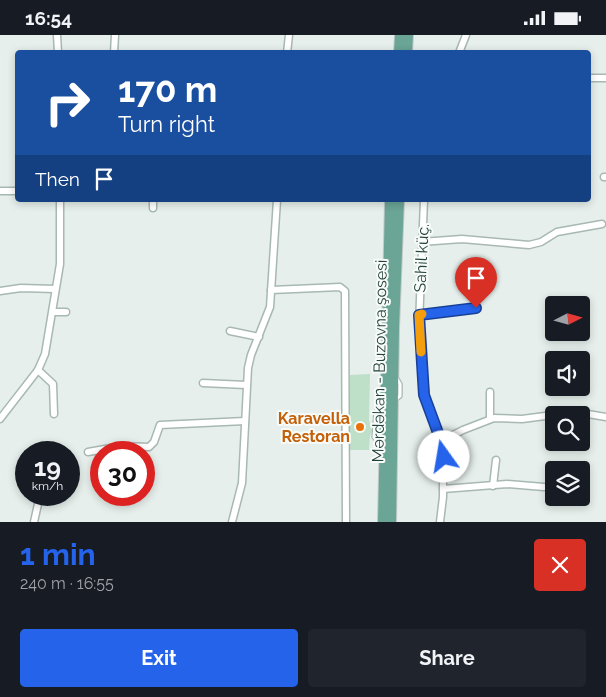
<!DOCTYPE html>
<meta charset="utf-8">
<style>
body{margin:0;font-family:Raleway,sans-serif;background:#20242c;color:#f1f3f6;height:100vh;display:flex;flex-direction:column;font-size:19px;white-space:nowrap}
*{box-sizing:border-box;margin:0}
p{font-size:16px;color:#9ea1a6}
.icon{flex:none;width:28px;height:28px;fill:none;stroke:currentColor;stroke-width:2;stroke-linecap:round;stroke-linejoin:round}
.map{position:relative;height:487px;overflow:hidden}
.details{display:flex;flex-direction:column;background:#171b24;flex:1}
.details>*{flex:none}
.top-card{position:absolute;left:15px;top:15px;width:576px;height:152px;border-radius:5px;box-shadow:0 2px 8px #0003;background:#1a4fa0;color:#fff;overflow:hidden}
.needle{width:32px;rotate:84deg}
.buttons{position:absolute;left:545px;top:261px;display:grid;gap:10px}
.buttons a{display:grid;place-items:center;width:45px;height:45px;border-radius:5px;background:#171b24;box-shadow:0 2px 8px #0003;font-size:25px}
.speed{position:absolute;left:15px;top:406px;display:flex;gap:10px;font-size:25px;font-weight:700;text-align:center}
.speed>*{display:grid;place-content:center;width:65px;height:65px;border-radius:50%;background:#171b24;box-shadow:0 2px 8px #0003;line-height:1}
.speed small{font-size:12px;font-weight:400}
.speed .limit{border:8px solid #d22;background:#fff;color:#111}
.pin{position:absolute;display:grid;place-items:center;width:42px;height:42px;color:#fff;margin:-51px -21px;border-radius:50% 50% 50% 0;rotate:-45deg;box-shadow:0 0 5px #0007}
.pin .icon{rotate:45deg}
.me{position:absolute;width:55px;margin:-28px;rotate:347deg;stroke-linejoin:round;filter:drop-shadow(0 0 4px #0008)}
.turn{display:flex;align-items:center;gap:18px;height:105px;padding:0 20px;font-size:22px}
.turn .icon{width:65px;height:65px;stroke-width:2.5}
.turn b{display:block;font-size:35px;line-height:42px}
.then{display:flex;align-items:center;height:48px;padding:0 20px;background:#0003;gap:10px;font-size:19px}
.round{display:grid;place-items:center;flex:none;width:52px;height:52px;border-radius:5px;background:#20242c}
.overview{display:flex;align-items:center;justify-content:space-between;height:85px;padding:0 20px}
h1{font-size:30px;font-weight:700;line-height:38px;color:#2563eb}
.cta{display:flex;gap:10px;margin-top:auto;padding:10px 20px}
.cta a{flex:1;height:58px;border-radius:5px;background:#2563eb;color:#fff;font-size:20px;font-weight:700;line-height:58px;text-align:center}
.cta a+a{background:#20242c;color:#f1f3f6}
.status{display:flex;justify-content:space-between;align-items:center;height:35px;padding:0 25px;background:#171b24;direction:ltr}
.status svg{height:14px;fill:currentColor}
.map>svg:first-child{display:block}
.green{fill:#bfe0c8}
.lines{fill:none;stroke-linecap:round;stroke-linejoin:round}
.lane-casing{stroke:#a8b8b2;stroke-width:5.5}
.street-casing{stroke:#a8b8b2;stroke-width:9}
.primary-casing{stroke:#c2cac8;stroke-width:12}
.lane{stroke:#fff;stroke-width:3}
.street{stroke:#fff;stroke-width:6}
.primary{stroke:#6aa596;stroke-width:10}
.route-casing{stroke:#184099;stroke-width:12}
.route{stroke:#2563eb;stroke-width:9}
.slow{stroke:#f59e0b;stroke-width:9}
.food-dot{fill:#e8710a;stroke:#f7fbf9;stroke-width:2}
.labels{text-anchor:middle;stroke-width:4;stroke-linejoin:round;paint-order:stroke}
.street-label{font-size:16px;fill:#24423a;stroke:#f7fbf9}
.food-label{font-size:16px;font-weight:bold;fill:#c56008;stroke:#f7fbf9;text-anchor:end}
</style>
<div class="status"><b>16:54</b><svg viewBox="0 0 49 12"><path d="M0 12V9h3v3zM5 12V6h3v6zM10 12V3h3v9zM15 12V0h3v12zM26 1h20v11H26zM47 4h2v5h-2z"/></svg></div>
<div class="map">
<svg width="606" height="487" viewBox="0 0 606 487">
<rect width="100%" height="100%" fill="#e6efeb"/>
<path class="green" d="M370 339 369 385 372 396 370 401 369 415H348L350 340Z"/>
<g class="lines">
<g class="lane-casing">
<g id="lane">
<path d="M395 365 400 361V349L396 342"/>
<path d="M382 411 374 402 376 377 382 371"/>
</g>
</g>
<g class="street-casing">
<g id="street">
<path d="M57 0 58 18"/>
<path d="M114 18 115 0"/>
<path d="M287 18 289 0"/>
<path d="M459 18 466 0"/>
<path d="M589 43H606"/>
<path d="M604 142H606"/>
<path d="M0 156H18"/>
<path d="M153 165V173"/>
<path d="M424 165 419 289 426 366 443 414V462L440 487"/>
<path d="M421 207 462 204 529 210 541 207 557 197 602 189"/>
<path d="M271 255 340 252 345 256 346 487"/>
<path d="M0 256 21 253 55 254"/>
<path d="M53 277H66"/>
<path d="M419 279 476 273"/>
<path d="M230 296 259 302"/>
<path d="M38 335 53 349 54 379"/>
<path d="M203 348 246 350"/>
<path d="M490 357V384"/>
<path d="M0 384 38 335 45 319 60 229V165"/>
<path d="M441 406 463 395 494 383 522 384 576 377 606 382"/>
<path d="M88 417 122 411 149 412 154 407 160 390 245 386"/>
<path d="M493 451 496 425"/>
<path d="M443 454 507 449 544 452"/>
<path d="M34 487 40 460"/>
<path d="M232 487 242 448 248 333 251 320 270 272 277 165"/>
</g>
</g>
<g class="primary-casing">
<g id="primary">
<path d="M399 18 400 0"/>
<path d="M407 18 408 0"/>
<path d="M383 487 390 165"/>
<path d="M391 487 394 293 399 165"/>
</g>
</g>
<use href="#lane" class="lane"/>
<use href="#street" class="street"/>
<use href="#primary" class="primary"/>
</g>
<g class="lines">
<g class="route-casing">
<path id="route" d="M444 422 441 406 424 360 419 280 476 273"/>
</g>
<use href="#route" class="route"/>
<path class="slow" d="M421 317 419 280 422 279"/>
</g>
<circle class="food-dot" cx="360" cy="392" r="5"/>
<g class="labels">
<g class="street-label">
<text transform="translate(421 223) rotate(-87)" y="6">Sahil küç.</text>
<text transform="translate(379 326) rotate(-89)" y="6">Mərdəkan - Buzovna şosesi</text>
</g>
<g class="food-label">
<text x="350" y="389">Karavella<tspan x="350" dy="18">Restoran</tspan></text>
</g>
</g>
</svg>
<div class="buttons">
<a><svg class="needle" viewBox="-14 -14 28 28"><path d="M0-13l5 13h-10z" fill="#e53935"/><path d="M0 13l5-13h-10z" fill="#9ea1a6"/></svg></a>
<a><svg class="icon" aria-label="sound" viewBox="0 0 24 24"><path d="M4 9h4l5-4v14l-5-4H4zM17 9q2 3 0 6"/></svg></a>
<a><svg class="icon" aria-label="search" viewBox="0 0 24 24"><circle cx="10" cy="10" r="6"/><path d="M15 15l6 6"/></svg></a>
<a><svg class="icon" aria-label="layers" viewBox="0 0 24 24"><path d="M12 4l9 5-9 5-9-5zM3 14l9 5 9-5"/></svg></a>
</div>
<div class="speed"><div>19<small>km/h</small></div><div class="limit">30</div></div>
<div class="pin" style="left:476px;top:273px;background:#d93025"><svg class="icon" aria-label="arrive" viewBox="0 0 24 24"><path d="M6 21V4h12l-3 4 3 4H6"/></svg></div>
<svg class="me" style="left:444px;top:422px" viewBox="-20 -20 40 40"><circle r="19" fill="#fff"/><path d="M0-13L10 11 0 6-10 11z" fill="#2563eb"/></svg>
<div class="top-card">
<div class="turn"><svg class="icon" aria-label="right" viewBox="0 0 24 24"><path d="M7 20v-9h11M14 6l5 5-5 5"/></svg><div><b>170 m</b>Turn right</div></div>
<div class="then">Then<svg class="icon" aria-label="arrive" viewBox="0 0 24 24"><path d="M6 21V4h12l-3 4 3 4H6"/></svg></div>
</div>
</div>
<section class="details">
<div class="overview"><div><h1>1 min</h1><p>240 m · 16:55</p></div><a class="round" style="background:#d93025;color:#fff"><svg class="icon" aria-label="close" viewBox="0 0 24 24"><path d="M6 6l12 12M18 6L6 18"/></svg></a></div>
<div class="cta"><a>Exit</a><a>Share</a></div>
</section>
